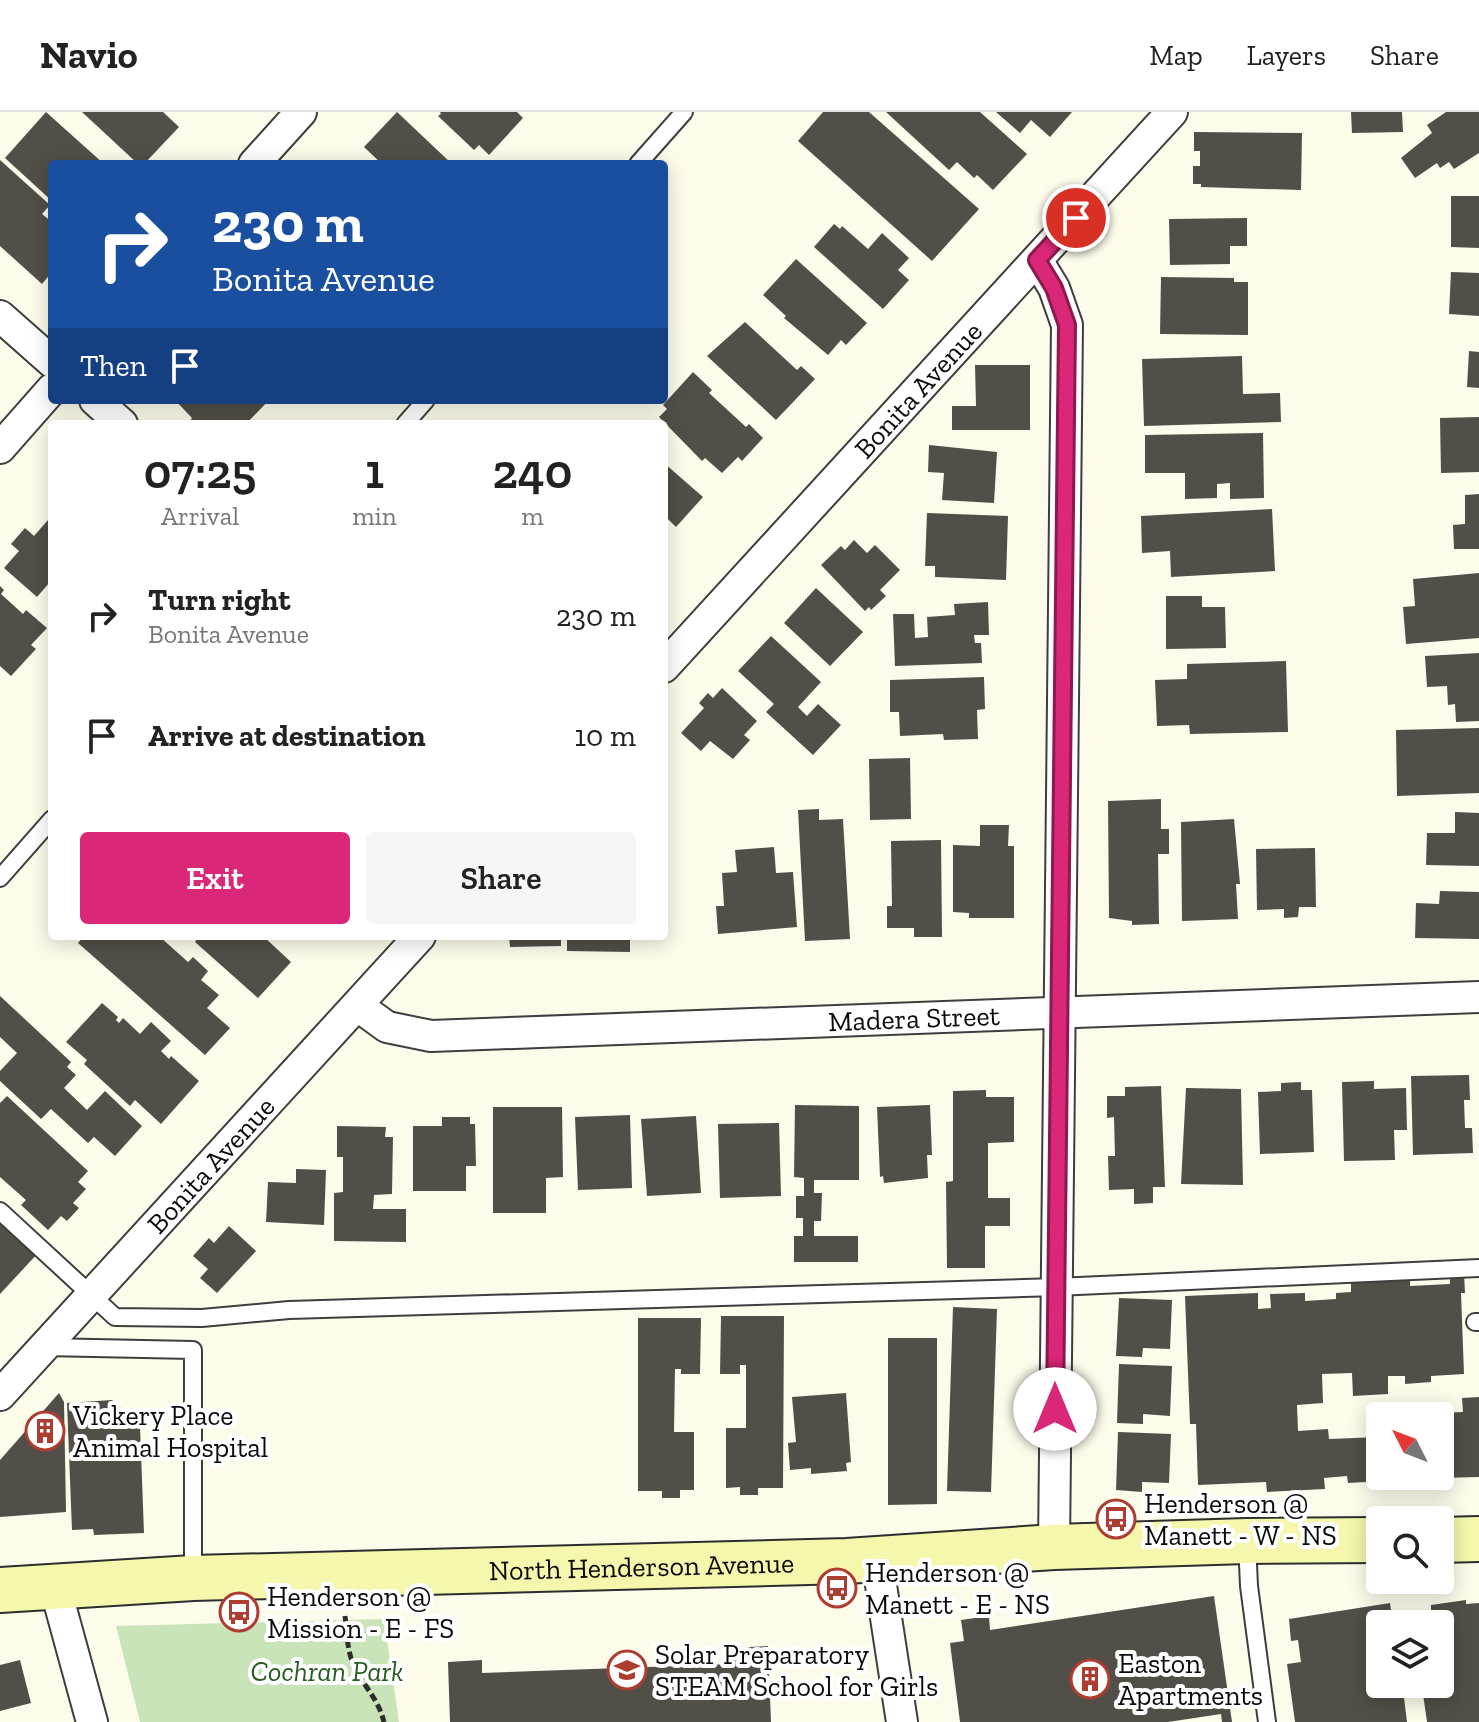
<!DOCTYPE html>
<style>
body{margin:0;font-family:"Zilla Slab",serif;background:#f6f6f6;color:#222;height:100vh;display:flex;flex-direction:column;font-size:30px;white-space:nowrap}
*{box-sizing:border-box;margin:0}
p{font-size:26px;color:#767676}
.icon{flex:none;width:44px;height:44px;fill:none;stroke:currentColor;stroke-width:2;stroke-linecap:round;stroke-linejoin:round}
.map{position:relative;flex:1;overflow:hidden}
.side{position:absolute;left:48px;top:308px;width:620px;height:520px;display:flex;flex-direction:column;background:#fff;border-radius:8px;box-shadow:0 4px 20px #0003}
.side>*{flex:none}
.top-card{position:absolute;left:48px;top:48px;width:620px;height:244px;border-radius:8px;box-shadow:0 4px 20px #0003;background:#1a4fa0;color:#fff;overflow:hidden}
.needle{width:52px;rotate:312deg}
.tools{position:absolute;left:1366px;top:1290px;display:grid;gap:16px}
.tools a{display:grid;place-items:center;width:88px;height:88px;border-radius:8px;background:#fff;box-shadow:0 4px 20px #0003;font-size:40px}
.pin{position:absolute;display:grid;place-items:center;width:68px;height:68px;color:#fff;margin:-34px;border:4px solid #fff;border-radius:50%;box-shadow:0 2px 8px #0007}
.me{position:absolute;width:88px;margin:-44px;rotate:0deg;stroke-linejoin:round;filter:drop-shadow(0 0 6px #0008)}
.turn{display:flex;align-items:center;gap:28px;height:168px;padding:0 32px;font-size:36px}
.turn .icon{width:104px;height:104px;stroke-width:2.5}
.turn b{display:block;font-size:56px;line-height:68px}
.then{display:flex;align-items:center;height:76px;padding:0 32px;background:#0003;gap:16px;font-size:30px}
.eta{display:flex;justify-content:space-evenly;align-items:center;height:136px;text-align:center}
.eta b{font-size:48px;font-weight:600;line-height:56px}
.button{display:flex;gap:16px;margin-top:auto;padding:16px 32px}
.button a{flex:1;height:92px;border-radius:8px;background:#db2777;color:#fff;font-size:32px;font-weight:600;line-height:92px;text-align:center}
.button a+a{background:#f6f6f6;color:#222}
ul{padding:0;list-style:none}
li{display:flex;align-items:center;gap:24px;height:120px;padding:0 32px}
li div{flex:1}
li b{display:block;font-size:30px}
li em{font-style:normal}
header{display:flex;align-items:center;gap:48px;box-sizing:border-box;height:112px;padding:0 40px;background:#fff;border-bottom:2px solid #e0e0e0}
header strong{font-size:38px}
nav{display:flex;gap:44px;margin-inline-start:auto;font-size:28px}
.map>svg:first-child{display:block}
.green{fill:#c8e4b8}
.building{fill:#524e48}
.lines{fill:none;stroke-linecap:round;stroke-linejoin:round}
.lane-casing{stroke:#3e3e3e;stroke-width:20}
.street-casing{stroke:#3e3e3e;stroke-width:34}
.secondary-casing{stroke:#2d2d2d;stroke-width:48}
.path{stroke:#2d2d2d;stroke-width:5;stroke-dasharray:8 4;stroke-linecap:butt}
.lane{stroke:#fff;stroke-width:16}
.street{stroke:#fff;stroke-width:30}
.secondary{stroke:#f4f7ac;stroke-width:44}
.route-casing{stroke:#8e194d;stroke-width:20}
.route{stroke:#db2777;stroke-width:14}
.labels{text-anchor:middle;stroke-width:8;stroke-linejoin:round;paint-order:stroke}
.street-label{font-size:28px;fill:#0b0b0b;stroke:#fff}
.poi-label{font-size:28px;fill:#0b0b0b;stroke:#fff;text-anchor:start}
.park-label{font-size:28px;font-style:italic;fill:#265b22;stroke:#fff}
</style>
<header>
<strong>Navio</strong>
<nav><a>Map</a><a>Layers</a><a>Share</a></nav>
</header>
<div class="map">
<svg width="1479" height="1610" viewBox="0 0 1479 1610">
<rect width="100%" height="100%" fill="#fdfceb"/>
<path class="green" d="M384 1507 399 1610H140L116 1514Z"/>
<g class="building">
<path d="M46 0 104 52H52V89L5 46Z"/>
<path d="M82 0H163L179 15 144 52H138Z"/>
<path d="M397 0 452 52H382L364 35Z"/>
<path d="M440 0H517L523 6 489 43 479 33 474 38 438 4 441 2Z"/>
<path d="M823 0H869L979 97 932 149 798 29Z"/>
<path d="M886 0H980L1027 42 993 78 977 63 974 66 957 50 949 58Z"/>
<path d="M996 0H1072L1050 25 1031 8 1020 21Z"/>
<path d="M1351 0H1402L1403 20 1352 21Z"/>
<path d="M1446 0H1479V41L1454 57 1449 50 1440 56 1437 51 1415 66 1401 46 1432 21 1427 13Z"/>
<path d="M1194 20 1302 21 1301 78 1201 75V72H1193V54H1200V39H1194Z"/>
<path d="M0 48 50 93 42 102 52 110V160L42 172 0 134Z"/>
<path d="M1451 84H1479V136L1451 135Z"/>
<path d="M1247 106V134H1230V152L1170 153 1169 107Z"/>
<path d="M834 112 840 117 842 114 868 137 882 121 909 146 898 158 909 168 883 197 814 135Z"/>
<path d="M796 147 867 211 846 233 841 228 828 243 784 206 786 204 763 183Z"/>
<path d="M1451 160 1479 161V204L1449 202Z"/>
<path d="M1161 165 1234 166V170H1248V223L1160 222Z"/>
<path d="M745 210 797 258 801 254 815 267 776 308 707 244Z"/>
<path d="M1469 239 1479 240V276L1467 275Z"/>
<path d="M1242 244 1243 282 1280 281 1281 310 1144 314 1142 247Z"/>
<path d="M975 253H1030V318H952V294H976Z"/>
<path d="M693 260 712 278 709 281 746 315 749 312 763 326 742 349 738 345 722 361 705 346 702 349 659 305 667 297 663 293Z"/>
<path d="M175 288H269L246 312H193L190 309 192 306Z"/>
<path d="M1479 305V360L1441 361 1440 306Z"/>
<path d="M1263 321 1264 386 1230 387V371L1217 372V386L1185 387V361H1145V323Z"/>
<path d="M929 333 997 340 994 391 942 388 944 361 928 360Z"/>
<path d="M664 351 703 385 676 415 666 405 664 407Z"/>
<path d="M1479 382V437H1454L1453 413 1465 412V383Z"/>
<path d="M1272 397 1275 459 1171 465 1170 439 1142 441 1141 404Z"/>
<path d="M927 401 1008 404 1006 468 935 465V454H925Z"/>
<path d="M48 408 52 412V472L50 470 37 485 4 456 19 439 11 432 25 416 34 424Z"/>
<path d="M854 428 867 441 875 433 900 458 880 478 886 484 871 498 869 495 865 499 821 453 841 434 845 438Z"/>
<path d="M1479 461V526L1406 532 1403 495 1415 494 1413 467Z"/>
<path d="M0 474 4 478 1 482 23 502 26 498 47 516 31 533 36 537 11 564 0 554Z"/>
<path d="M816 476 863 520 830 554 784 511Z"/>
<path d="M1166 484H1202V495H1225L1226 536 1166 537Z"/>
<path d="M988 490 989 523H974L975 531H981L982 551 895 554 893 502H914L915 526 928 525 927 505 955 503 954 492Z"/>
<path d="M771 524 821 570 798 595 807 604 818 592 841 613 813 643 766 600 774 592 738 559Z"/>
<path d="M1479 541V609L1456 610 1455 592 1448 593 1447 574 1427 575 1425 544Z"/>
<path d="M1286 549 1288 620 1190 622 1189 613 1157 614 1155 568 1187 567V552Z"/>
<path d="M984 565 985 597 977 598 978 627 944 628 943 622 900 624 899 600H890V568Z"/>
<path d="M722 576 757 609 744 623 750 628 733 647 710 629 701 639 681 621 704 596 699 591 708 581 713 586Z"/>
<path d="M1479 616V681L1397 684 1396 618Z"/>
<path d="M910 646 911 707 870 708 869 647Z"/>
<path d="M1161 687V717H1169V742H1158L1159 812 1132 813V809L1109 806 1108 689Z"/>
<path d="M819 697V708L843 707 850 827 805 829 798 698Z"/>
<path d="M1455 700 1479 701V754L1426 753 1427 721H1455Z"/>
<path d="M1234 707 1240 772H1236L1238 807 1182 809 1181 710Z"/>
<path d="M980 713H1009L1008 734H1014V806H969V801L953 800V733L980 734Z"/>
<path d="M941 728 942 825H914V816H887V794H892L891 729Z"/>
<path d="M774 735 776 761 793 760 797 815 718 822 716 794H724L722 761 737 760 735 738Z"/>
<path d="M1315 736 1316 795H1299L1298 805 1284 806V797L1257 798 1256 737Z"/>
<path d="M1440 779 1479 780V827L1415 826 1416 791 1439 792Z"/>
<path d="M84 824H159L188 850 193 845 208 859 201 868 219 883 207 896 230 916 205 943 78 831Z"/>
<path d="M194 824H263L291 850 258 886 195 830 197 827Z"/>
<path d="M509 824H561V834L510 835Z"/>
<path d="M567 824H630V840L567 839Z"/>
<path d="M0 884 71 950 67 955 76 963 64 976 87 998 105 979 142 1014 115 1044 94 1025 88 1031 51 997 41 1007 0 969V959L17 941 0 925Z"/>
<path d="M102 891 118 905 116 908 119 911 123 906 140 922 151 910 171 929 161 939 169 947 171 944 199 969 161 1012 135 988 130 994 84 952 87 948 66 930Z"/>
<path d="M1469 963 1470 988H1464L1465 1016H1472L1473 1041 1413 1043 1411 964Z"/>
<path d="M1374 969V977L1406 976 1407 1018H1394L1395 1048 1344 1049 1342 970Z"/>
<path d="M1301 970V978H1312L1314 1040 1260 1042 1258 980 1281 979V971Z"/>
<path d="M1161 974 1165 1075H1153V1091L1134 1092V1077L1109 1078 1108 1044H1115L1114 1005 1107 1006V984H1125V975Z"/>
<path d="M1186 976 1241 977 1243 1073 1181 1072Z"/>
<path d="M986 978V985H1014V1030L988 1031V1086H1010V1114H985V1156H947L946 1070 953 1069V979Z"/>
<path d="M7 984 88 1059 78 1070 86 1077 73 1091 79 1096 67 1109 61 1104 48 1118 21 1093 26 1088 0 1065V991Z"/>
<path d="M795 993 859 994V1068H814V1081H822L821 1109H814V1124H858V1150H794V1124H803V1106H796V1084H804V1066L794 1065Z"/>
<path d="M930 993 932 1043H927L928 1066 884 1071 883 1064 880 1065 877 995Z"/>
<path d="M493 995H562L563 1065 546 1066V1101H493Z"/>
<path d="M630 1003 632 1076 578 1078 575 1005Z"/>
<path d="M696 1004 701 1081 647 1084 641 1007Z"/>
<path d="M442 1005H470V1012H475L476 1054H466V1079H413V1014H442Z"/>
<path d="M779 1011 781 1084 720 1086 718 1012Z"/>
<path d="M337 1014 386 1015 385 1025H393L392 1082 374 1083 373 1097H406V1130L334 1129V1081L343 1080V1045H337Z"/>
<path d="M296 1057 326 1058 324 1113 266 1110 268 1070 296 1071Z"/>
<path d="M0 1105 39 1140 0 1182Z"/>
<path d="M229 1114 256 1139 217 1181 200 1166 208 1157 193 1144 209 1126 214 1131Z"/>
<path d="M1464 1161 1465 1181H1461L1464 1262 1431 1264V1270L1405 1272V1264H1388V1282L1353 1284 1352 1261 1322 1262 1323 1291 1297 1293 1298 1319 1328 1317 1329 1327 1380 1325V1364H1436V1366L1348 1371 1347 1364 1324 1366 1325 1377 1267 1380 1266 1370 1198 1373 1196 1312H1190L1185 1184 1258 1181V1197L1271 1196 1270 1182 1305 1181V1189L1336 1187V1181L1351 1180V1168L1410 1165V1174L1450 1172V1162Z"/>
<path d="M1119 1186 1172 1188 1170 1237 1143 1236 1142 1245 1116 1244Z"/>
<path d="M953 1195 997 1197 991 1380 947 1379Z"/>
<path d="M721 1204H784L783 1376H758V1383H740V1375L726 1376V1316H746V1253H740V1262H720Z"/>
<path d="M638 1206H701L700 1262H681V1257H675L674 1320H694V1378H680V1386H662V1379H638Z"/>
<path d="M888 1226H937V1392L888 1393Z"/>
<path d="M1119 1252 1172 1254 1170 1304 1143 1302V1312L1117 1311Z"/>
<path d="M59 1281 64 1290 66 1400 0 1405V1348Z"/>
<path d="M846 1281 851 1350 846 1351 847 1359 811 1362V1356L790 1358 788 1331 796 1330 792 1285Z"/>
<path d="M1479 1285V1365L1440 1366V1304H1435V1301L1463 1300 1462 1286Z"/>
<path d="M112 1288 140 1314 144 1421 94 1423 93 1417 72 1418 67 1291Z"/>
<path d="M1118 1320 1171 1322 1169 1371 1142 1370V1380L1116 1378Z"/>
<path d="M1214 1484 1232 1610H1222L1221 1602 1168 1610H960L950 1531 964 1529 961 1508 989 1504 990 1518Z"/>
<path d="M1466 1488V1492L1479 1491V1610H1427L1422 1575 1403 1578 1407 1610H1295L1287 1552 1301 1550 1298 1528 1291 1529 1289 1507 1390 1491 1393 1512H1380V1572H1440V1512H1413L1412 1501 1431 1499V1493Z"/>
<path d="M768 1534 771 1610H450L448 1550 482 1548V1561L733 1552 732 1536Z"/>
<path d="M20 1548 31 1591 0 1599V1553Z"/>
</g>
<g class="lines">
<g class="lane-casing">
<g id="lane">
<path d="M638 52 684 0"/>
<path d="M405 312 426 288"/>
<path d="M0 766 52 707"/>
<path d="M0 1099 115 1205 202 1206 289 1198 1056 1175 1479 1156"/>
<path d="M1475 1210H1479"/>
<path d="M44 1235 193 1238V1464"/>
<path d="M1247 1429 1249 1474 1267 1610"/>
</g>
</g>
<g class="street-casing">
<g id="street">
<path d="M254 52 301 0"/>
<path d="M1037 148 1054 176 1067 213 1054 1435"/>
<path d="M0 204 52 250"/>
<path d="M95 288 122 312"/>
<path d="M0 336 52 277"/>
<path id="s1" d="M664 555 1172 0"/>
<path id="s2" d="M358 894 387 915 431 924 1479 885"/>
<path id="s3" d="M0 1283 420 824"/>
<path d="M877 1447 902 1610"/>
<path d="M55 1475 92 1610"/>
</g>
</g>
<g class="secondary-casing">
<g id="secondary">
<path d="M1440 1428 1479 1427"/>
<path id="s4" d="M0 1478 193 1466 847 1449 1054 1435 1247 1429 1380 1428"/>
</g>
</g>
<path class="path" d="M345 1504C347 1520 347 1539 354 1554 364 1575 378 1586 384 1610"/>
<use href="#lane" class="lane"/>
<use href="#street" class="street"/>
<use href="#secondary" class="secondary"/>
</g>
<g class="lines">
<g class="route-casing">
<path id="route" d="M1055 1297 1067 213 1054 176 1037 148 1076 106"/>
</g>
<use href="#route" class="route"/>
</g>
<defs>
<g id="building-ring" transform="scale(2)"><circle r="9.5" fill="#fff" stroke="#ad3d31" stroke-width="1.5"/><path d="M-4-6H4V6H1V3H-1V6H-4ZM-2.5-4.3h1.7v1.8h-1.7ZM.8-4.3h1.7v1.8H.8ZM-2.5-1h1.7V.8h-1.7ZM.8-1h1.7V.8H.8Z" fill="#ad3d31"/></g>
<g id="bus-ring" transform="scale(2)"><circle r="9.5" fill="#fff" stroke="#ad3d31" stroke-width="1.5"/><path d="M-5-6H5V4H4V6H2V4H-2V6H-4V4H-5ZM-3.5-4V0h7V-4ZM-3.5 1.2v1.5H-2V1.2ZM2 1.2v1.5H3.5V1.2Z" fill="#ad3d31"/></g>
<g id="school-ring" transform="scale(2)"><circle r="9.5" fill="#fff" stroke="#ad3d31" stroke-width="1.5"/><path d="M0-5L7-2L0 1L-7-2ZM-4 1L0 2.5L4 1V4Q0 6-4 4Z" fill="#ad3d31"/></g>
</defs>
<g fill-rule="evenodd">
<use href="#building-ring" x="45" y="1319"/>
<use href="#bus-ring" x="1116" y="1407"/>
<use href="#bus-ring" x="837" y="1476"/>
<use href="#bus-ring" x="239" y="1500"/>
<use href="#school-ring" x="627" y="1558"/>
<use href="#building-ring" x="1090" y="1567"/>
</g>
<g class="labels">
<g class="street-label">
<text dy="10" stroke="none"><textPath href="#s1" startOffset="376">Bonita Avenue</textPath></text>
<text dy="10" stroke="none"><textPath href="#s2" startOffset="564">Madera Street</textPath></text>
<text dy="10" stroke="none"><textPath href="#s3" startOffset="312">Bonita Avenue</textPath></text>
<text dy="10" stroke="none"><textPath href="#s4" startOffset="642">North Henderson Avenue</textPath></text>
</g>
<g class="poi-label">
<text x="73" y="1313">Vickery Place<tspan x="73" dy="32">Animal Hospital</tspan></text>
<text x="1144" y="1401">Henderson @<tspan x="1144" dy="32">Manett - W - NS</tspan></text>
<text x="865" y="1470">Henderson @<tspan x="865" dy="32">Manett - E - NS</tspan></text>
<text x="267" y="1494">Henderson @<tspan x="267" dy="32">Mission - E - FS</tspan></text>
<text x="655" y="1552">Solar Preparatory<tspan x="655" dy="32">STEAM School for Girls</tspan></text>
<text x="1118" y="1561">Easton<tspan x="1118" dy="32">Apartments</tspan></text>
</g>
<g class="park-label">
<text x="327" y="1569">Cochran Park</text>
</g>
</g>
</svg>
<div class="tools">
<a><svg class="needle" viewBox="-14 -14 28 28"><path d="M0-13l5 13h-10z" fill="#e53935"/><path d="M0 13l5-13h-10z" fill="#767676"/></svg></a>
<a><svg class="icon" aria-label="search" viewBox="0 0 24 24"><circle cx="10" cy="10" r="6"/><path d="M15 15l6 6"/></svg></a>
<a><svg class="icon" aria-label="layers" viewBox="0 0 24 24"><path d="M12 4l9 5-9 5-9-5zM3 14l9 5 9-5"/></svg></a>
</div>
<div class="pin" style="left:1076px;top:106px;background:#d93025"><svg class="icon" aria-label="arrive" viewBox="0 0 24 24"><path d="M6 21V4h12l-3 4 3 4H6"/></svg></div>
<svg class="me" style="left:1055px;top:1297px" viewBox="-20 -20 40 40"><circle r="19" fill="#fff"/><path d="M0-13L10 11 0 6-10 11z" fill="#db2777"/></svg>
<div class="top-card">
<div class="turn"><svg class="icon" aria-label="right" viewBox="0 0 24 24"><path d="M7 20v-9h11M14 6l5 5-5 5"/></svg><div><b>230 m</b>Bonita Avenue</div></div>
<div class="then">Then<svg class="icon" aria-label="arrive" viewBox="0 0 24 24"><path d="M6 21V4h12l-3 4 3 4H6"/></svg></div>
</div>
<section class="side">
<div class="eta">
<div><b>07:25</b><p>Arrival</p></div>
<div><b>1</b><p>min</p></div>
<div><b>240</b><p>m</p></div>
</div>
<ul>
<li><svg class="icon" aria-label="right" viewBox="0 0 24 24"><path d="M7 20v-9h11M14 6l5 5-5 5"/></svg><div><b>Turn right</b><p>Bonita Avenue</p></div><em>230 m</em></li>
<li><svg class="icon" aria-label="arrive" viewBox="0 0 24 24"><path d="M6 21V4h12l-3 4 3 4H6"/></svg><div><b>Arrive at destination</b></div><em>10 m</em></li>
</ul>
<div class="button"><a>Exit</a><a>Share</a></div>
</section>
</div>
